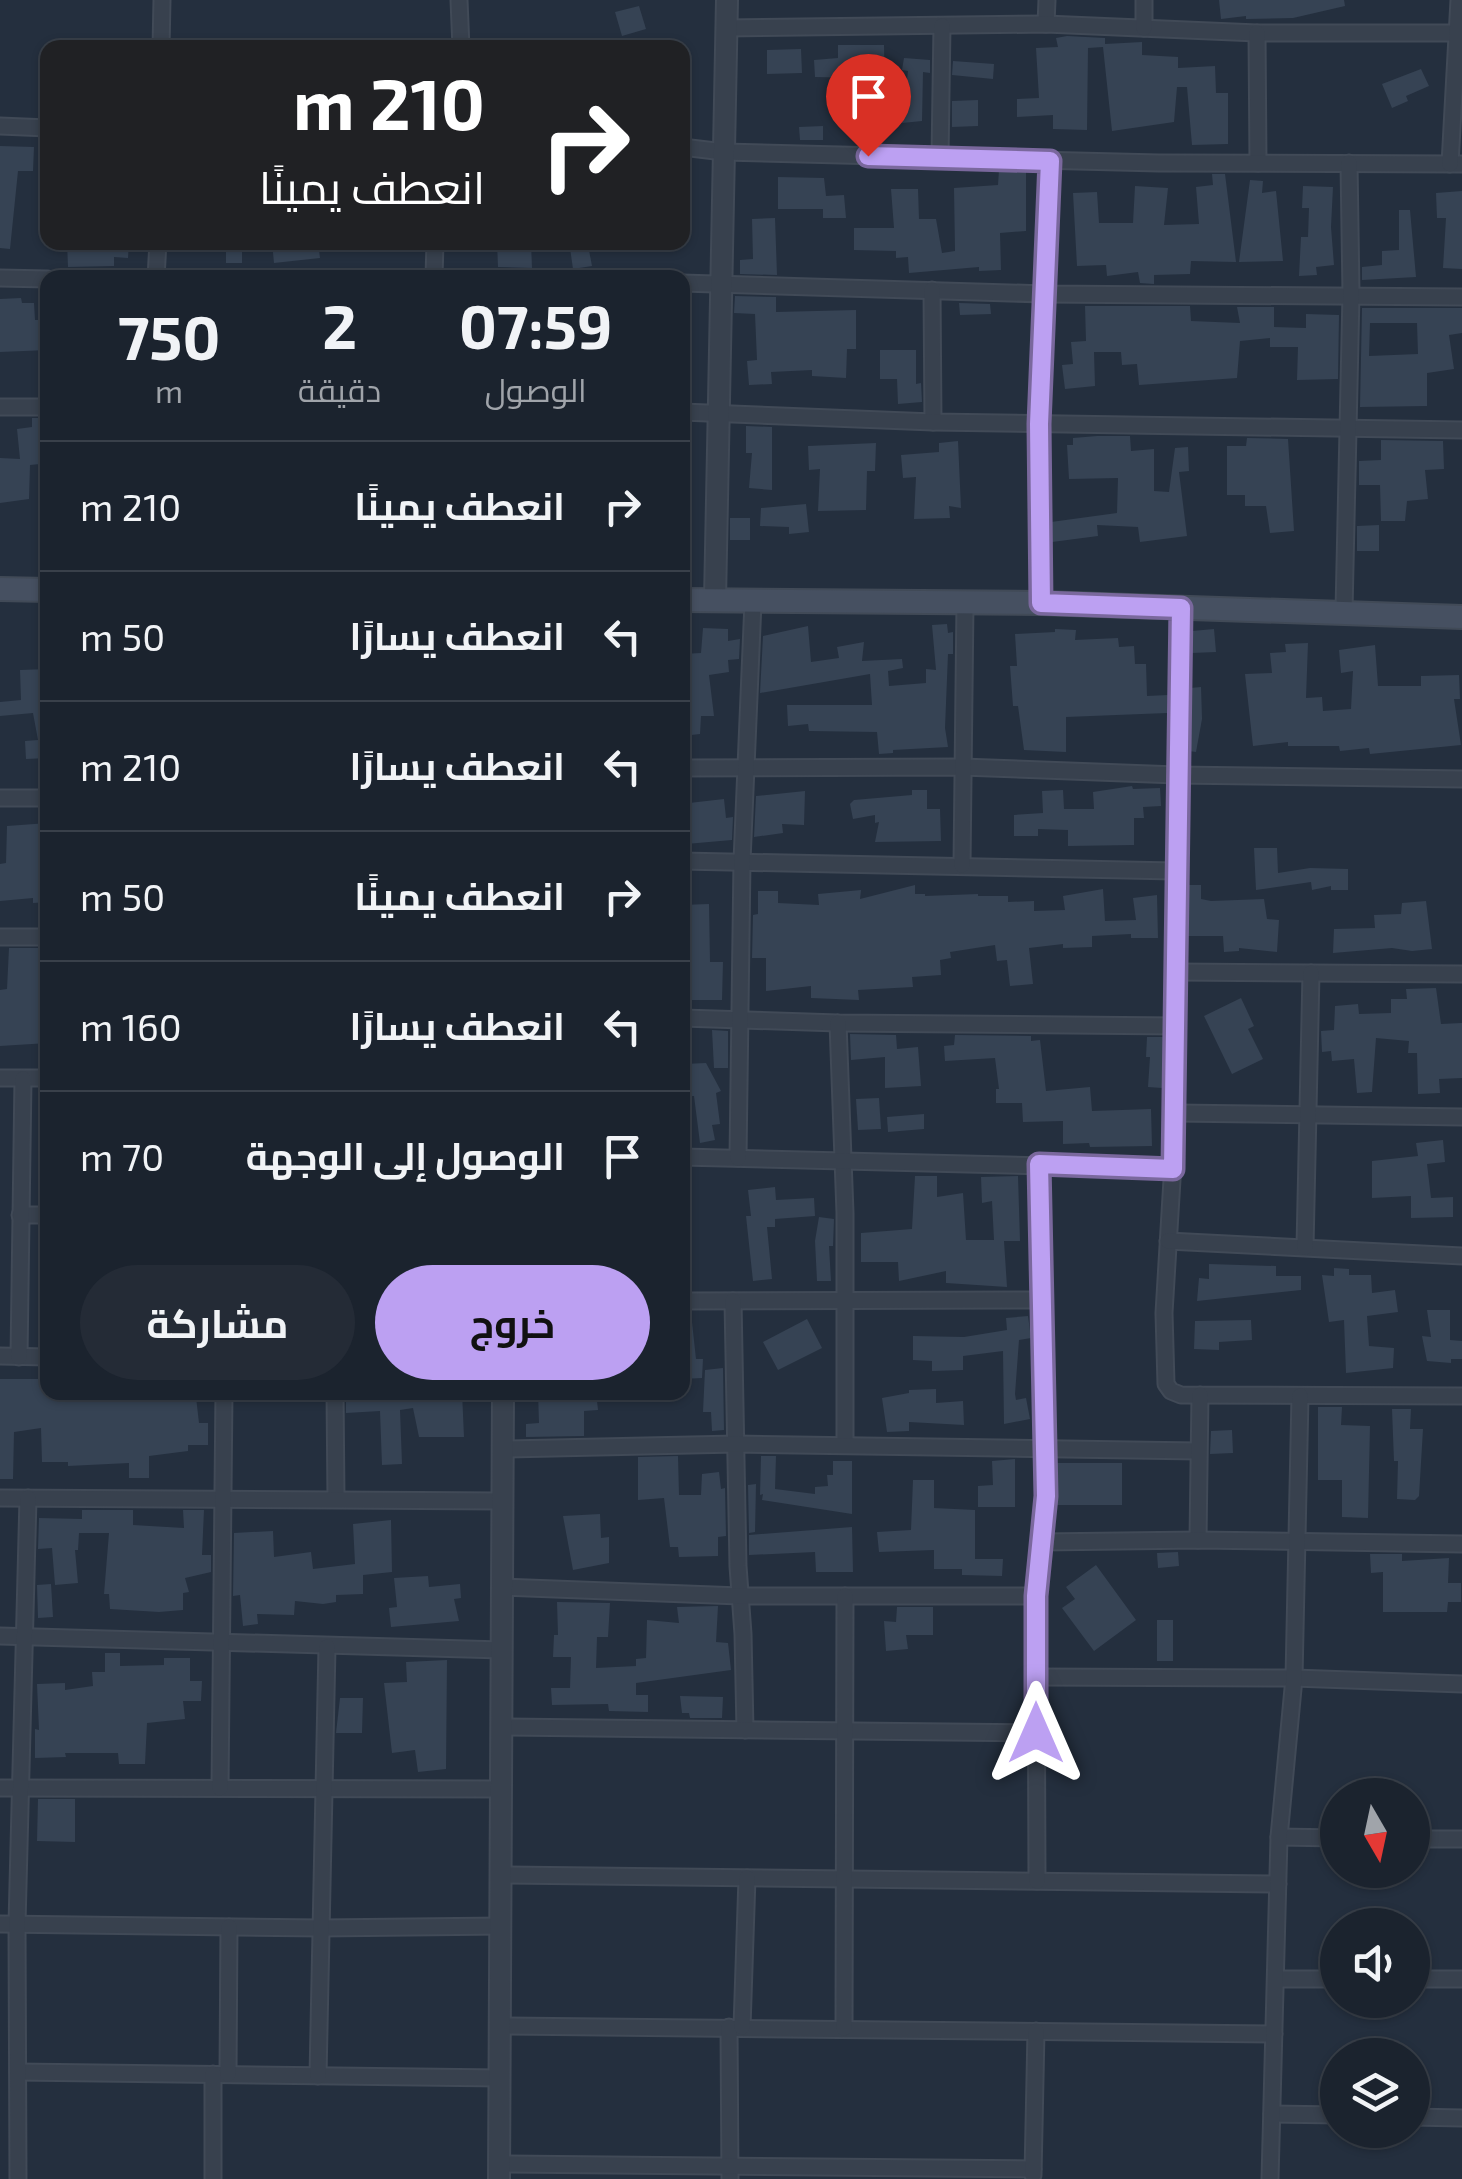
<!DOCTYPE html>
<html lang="ar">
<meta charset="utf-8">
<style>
body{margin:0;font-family:"Exo 2",Cairo,sans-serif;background:#242b36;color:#f1f3f6;direction:rtl;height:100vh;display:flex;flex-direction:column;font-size:38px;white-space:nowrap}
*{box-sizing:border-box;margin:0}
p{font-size:32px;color:#a0a4aa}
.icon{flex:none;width:55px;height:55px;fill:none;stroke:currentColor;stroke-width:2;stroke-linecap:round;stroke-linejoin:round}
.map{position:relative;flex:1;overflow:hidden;direction:ltr}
.panel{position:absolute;left:40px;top:270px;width:650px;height:1130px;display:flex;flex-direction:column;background:#1b232e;border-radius:20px;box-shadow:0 2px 8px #0004,0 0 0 2px #39404a;direction:rtl}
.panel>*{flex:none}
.hud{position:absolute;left:40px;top:40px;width:650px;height:210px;border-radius:20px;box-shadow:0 2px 8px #0004,0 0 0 2px #39404a;direction:rtl;background:#202124;color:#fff;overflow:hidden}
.needle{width:65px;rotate:171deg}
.tools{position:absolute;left:1320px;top:1778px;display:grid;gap:20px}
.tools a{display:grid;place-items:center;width:110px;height:110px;border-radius:50%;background:#1b232e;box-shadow:0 2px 8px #0004,0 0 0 2px #39404a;font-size:50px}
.pin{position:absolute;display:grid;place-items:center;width:85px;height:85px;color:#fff;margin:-102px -42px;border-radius:50% 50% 50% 0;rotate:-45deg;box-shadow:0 0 10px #0007}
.pin .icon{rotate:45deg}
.me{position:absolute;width:110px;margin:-55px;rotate:0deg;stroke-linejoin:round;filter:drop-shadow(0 0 8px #0008)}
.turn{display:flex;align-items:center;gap:35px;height:210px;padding:0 40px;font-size:45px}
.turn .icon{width:130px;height:130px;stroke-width:2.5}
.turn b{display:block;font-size:70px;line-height:85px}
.eta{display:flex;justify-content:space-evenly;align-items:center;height:170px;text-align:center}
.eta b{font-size:60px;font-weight:700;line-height:70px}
.primary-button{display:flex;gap:20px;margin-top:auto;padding:20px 40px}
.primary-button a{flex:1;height:115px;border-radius:60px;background:#bca0f2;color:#111;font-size:40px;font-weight:700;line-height:115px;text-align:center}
.primary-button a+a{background:#242b36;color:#f1f3f6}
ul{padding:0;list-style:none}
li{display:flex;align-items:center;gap:30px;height:130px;padding:0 40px;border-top:2px solid #39404a}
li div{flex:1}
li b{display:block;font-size:38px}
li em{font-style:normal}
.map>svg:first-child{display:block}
.building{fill:#364354;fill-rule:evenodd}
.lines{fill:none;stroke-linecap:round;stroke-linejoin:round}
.minor-casing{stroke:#414a57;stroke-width:19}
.tertiary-casing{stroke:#414a57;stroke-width:24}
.secondary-casing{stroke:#414a57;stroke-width:26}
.minor{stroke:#38414e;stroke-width:15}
.tertiary{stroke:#38414e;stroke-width:20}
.secondary{stroke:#465061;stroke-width:22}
.route-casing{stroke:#7a689d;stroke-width:25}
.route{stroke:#bca0f2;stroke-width:18}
</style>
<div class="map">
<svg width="1462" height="2179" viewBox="0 0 1462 2179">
<rect width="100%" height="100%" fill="#242f3e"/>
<g class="building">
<path d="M1219 0H1344L1345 6 1293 18 1246 19V16L1221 19Z"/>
<path d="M639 6 646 29 622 36 615 12Z"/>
<path d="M1067 36 1105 38V44L1142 42V55L1178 57V68L1215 66 1216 93H1228V144L1192 145 1187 87H1177L1174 122 1112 131 1103 47 1088 48 1087 130 1053 129V115L1017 117V99L1039 98 1036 48 1058 47 1056 38Z"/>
<path d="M838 45H884L885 88 860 87V78L815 77 814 60 838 58Z"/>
<path d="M801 49 802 73 767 74V50Z"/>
<path d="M904 58 930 60V73L923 72 922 121 902 123 908 71 902 70Z"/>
<path d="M953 61 994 64 993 79 952 75Z"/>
<path d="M1421 69 1429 86 1406 96 1408 101 1392 108 1382 84Z"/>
<path d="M978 100V126L952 127V101Z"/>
<path d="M823 126V140H800L799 127Z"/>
<path d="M0 146 34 147 33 171H18L10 249 0 248Z"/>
<path d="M999 170 1026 171V231L1000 233 1001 270 979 271V267L909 273 908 257 896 258V251L854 250V228H894L891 189H918L919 219H936L942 253 955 251 954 188 998 185Z"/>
<path d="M1212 174H1225L1236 262 1191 261 1190 274 1154 275V284L1140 283 1138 272 1107 276 1106 265 1077 266 1073 193 1097 192 1099 223H1133L1135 186 1168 188 1164 225 1199 224 1196 187 1213 185Z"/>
<path d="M778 177 824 178 826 196 844 195 846 218H823V209H778Z"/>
<path d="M1250 180 1263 181 1262 193 1276 191 1283 261 1239 262Z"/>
<path d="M1303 186 1333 187 1331 227 1334 265 1316 267 1317 275 1299 276 1301 237H1308L1309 208H1302Z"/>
<path d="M1462 191V269L1443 268 1446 218H1437L1436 193Z"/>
<path d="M1399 210H1410L1416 277 1362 280V267L1382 265V251L1399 250Z"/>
<path d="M775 218 777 275 740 274V260L753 259 752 219Z"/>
<path d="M67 242H129L128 258 114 257V266L68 267Z"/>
<rect x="226" y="242" width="16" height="21"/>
<path d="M272 242H318L320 258 274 263Z"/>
<path d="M497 242H531L532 268 498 267Z"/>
<path d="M588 245 592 266 573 269 570 248Z"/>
<path d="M735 296 776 297V312L856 310V349H847L846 378 812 376V370L771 372 772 384 749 385 747 361 757 360 755 314 734 313Z"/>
<path d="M21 298 22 303H34L35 320H48V350L0 352V299Z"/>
<path d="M959 303 990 304 991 314 960 315Z"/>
<path d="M1085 306H1190L1191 321 1240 323 1237 307H1274V327L1306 328V314L1339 315 1338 379 1297 380 1298 347H1270V338L1240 341 1237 378 1139 385 1137 364 1122 365 1121 352H1094L1095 386 1065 389 1062 365 1073 364 1071 342 1086 341Z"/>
<path d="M1362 308H1462V333L1449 335 1454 369 1427 373V406L1360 407ZM1370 323H1417L1418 354 1369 356Z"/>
<path d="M880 350H916V384L921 383 922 402 898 404 897 379H880Z"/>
<path d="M32 418H48V441L38 442 40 464 30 465 29 499 0 503V458L20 459 17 429 32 427Z"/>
<path d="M746 426 772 427V490L749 488 752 453H746Z"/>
<path d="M1097 436H1130L1131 451 1154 449V491L1169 492 1175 448 1188 447 1189 471 1179 472 1187 536 1140 542 1138 527 1097 525 1098 536 1052 542 1051 522 1117 513 1118 478 1069 479 1067 445H1073V438Z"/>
<path d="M1247 438 1288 439 1294 531 1270 533 1266 506H1245V495H1227V446H1246Z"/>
<path d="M1381 440 1443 441 1444 469 1425 470 1428 499 1407 501 1405 521H1381L1380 485H1359V461L1381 460Z"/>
<path d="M958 441 961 508 949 506 950 518 914 519 916 477 903 478 901 455 939 452V443Z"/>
<path d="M876 443 875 471H867L866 510 818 511 820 469 809 470 808 446Z"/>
<path d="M806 504 809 532 789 534V527L760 526 761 508Z"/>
<rect x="730" y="518" width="20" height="22"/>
<path d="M1379 525V551H1357V526Z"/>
<path d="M947 624 948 633 953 632V654H948L945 728 948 747 893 750V753L879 754 877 732 809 731 808 724 788 726 787 705H872L870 674 760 693 763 636 808 626 811 662 839 658 837 647 864 642 862 661 902 659 903 668 888 671 889 686 926 683V669L936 670 932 625Z"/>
<path d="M703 628 728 629V641L740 639 739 659 728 660 729 672 709 675 714 716H701L700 734 682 736V654L701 653Z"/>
<path d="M1055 629 1076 630 1075 640 1118 638 1119 647 1134 646 1135 664H1146L1147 696 1168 695 1167 713 1066 717V752L1024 750 1018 706H1013L1010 666H1017L1015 634 1055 632Z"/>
<path d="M1214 629 1216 652 1192 653V631Z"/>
<path d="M1308 643 1306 698 1322 697 1323 711 1351 709 1353 671 1341 673 1339 650 1375 645 1378 686H1421V676L1459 675 1460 699H1454L1461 745 1370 754 1369 748 1340 751 1339 746H1288V742L1253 746 1245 674 1272 673 1270 653 1286 652 1285 644Z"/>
<path d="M48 669V758L26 759 25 741 38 740 33 713 0 716V702L21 700 20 670Z"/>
<path d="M1201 687 1202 719 1196 752 1189 751 1190 688Z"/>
<path d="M1132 786 1133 789 1160 788 1161 806 1143 807 1144 818H1134V845L1068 846V830L1038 829V836H1014V815L1043 813 1042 791 1063 790 1064 809H1094L1093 792Z"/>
<path d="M912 790H927V809H940L941 841 875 842 879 822 875 823V815L853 819 850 804 854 800 912 795Z"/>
<path d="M805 791 804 825 782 824 783 833 754 837 756 796Z"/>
<path d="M724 799 726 818 733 817 732 840 686 844 689 803Z"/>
<path d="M48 823V902L33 903V898L0 901V864L6 863 7 826Z"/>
<path d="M1254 848H1277L1278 873 1310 868 1348 869V890H1331V886L1312 890 1311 882 1256 890Z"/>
<path d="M915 885V894H925V896L978 894V896H1008V902L1034 901V911L1065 910 1063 896 1103 889 1105 921 1136 920 1133 898 1157 895 1158 938H1131V934L1092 936V947L1063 948V944L1029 948 1033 984 1010 986 1007 960 997 961 995 945 950 952 951 958 940 960 941 975 912 977 913 987 858 990 859 1000 811 998V986L766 991V958H752L753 915 758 914V891H778V903L819 905 818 894 861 890 860 899Z"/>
<path d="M1186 885H1201V899L1211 901 1264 899 1267 919 1279 920 1277 952 1239 948V951L1224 952 1223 936H1187Z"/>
<path d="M1426 901 1432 949 1412 951 1392 948 1333 953 1334 929 1375 928 1374 915 1401 914 1402 903Z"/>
<path d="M709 904 710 962H723L722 1000H685L682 905Z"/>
<path d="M9 948H48V1043L0 1046V990L7 989Z"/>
<path d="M1436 988 1441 1024 1462 1023V1078L1439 1079 1440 1093 1418 1094 1417 1053H1408L1409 1041 1376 1038 1372 1092 1357 1093 1354 1059 1332 1061 1331 1051 1322 1052 1321 1031 1334 1030 1335 1006 1358 1004 1359 1014 1391 1013V999H1407L1406 989Z"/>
<path d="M1241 998 1254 1026 1248 1029 1263 1059 1232 1074 1204 1016Z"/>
<path d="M712 1030 728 1031V1068H714Z"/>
<path d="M850 1034 896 1035 897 1049 918 1047 921 1086 885 1088V1057L851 1060Z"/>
<path d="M955 1035 1031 1036V1041L1040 1040 1046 1091 1090 1087 1092 1111 1151 1109 1152 1146 1090 1147 1089 1143 1063 1144V1121L1023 1122 1022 1103H996V1089H999L995 1058 945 1061 944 1046 954 1045Z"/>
<path d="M1147 1037H1164L1162 1088 1148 1087 1150 1057H1146Z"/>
<path d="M706 1063 721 1091 716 1093 720 1124 712 1125 715 1140 700 1143 694 1096H682V1077L684 1064Z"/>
<path d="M879 1098 881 1129 858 1130 856 1099Z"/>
<path d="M924 1114V1129L888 1132 887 1117Z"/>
<path d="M1443 1140 1445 1162 1427 1164 1431 1198 1453 1197V1217L1411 1218V1196L1372 1198V1161L1418 1156 1416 1143Z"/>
<path d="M915 1176H937V1197L963 1193 966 1240H994L992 1201 982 1203 981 1177 1018 1176 1020 1241H1004L1007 1287 946 1283V1271L899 1281 898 1262H861V1233L912 1229Z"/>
<path d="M775 1187 776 1200 814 1198 815 1216 775 1219V1227H767L772 1279 753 1281 746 1216H751L748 1190Z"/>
<path d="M819 1217 834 1219 833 1246H829L831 1281H817L815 1241Z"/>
<path d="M1209 1264 1276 1266V1276H1301V1290L1197 1301 1199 1278 1209 1279Z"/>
<path d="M1334 1268 1349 1269V1275H1371L1372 1293 1395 1290 1398 1312 1367 1316 1369 1346 1394 1348 1393 1368 1346 1373 1344 1320 1329 1322 1322 1275 1334 1276Z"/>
<path d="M1427 1310H1450V1340L1462 1341V1359H1451V1363L1427 1361 1422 1336 1431 1337Z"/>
<path d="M1028 1316 1031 1338 1019 1340 1015 1394 1016 1400 1026 1398 1030 1419 1004 1424 1003 1351 963 1356V1370L932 1371V1361L913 1360V1336L964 1337 1007 1330 1006 1318Z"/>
<path d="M807 1319 822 1348 778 1370 763 1342Z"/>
<path d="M1251 1320 1252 1340 1219 1342V1350L1194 1349 1195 1321Z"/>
<path d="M683 1322H692L696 1359H703L702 1378 682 1379Z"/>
<path d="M723 1368 724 1430 712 1431 711 1412H703L705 1370Z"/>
<path d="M0 1379H48V1392H176L177 1399 196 1397 199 1423H208V1445H188V1451L149 1456V1478H129V1463L68 1466V1462H42L41 1428 14 1432 13 1479H0Z"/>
<path d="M936 1389V1403L963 1401 964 1425 909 1422V1431L887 1432 882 1398 909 1393V1390Z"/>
<path d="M346 1392H462L464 1437H419L413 1408 400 1410 402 1464 382 1465 380 1411 346 1413Z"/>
<path d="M538 1392H596L598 1410 584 1411V1436L526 1437V1424L539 1423Z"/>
<path d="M1318 1407H1342L1341 1425 1370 1426 1368 1518 1342 1517V1480H1318Z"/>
<path d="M1392 1409H1411L1410 1429H1423L1419 1496 1415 1500 1397 1499 1398 1461H1394Z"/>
<path d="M1232 1430 1233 1453 1210 1454 1211 1431Z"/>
<path d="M678 1456 679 1495H701L702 1474 719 1472 721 1489 725 1488 726 1536 718 1537V1556L679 1557 678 1547H670L664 1498 638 1500V1457Z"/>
<path d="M761 1456H776L775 1489 815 1494V1487L828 1486 827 1475H833V1461H852V1514L762 1500 763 1494 760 1495Z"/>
<path d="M1015 1459V1507H978V1486L993 1485 992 1461Z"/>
<path d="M1057 1463H1122V1505H1056Z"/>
<path d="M913 1480H934V1508L975 1510V1559H1003L1002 1576 962 1575V1569H934V1550L879 1552 877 1532 911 1530Z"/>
<path d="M756 1484 755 1532 749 1533 748 1485Z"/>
<path d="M82 1510H133V1525L184 1528 183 1510H204L202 1555H211V1572L185 1578 189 1592 183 1593V1610L159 1612 110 1609 109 1594H104L109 1533H79L78 1550H75L78 1583 55 1585 52 1548 38 1549 39 1518 82 1519Z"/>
<path d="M600 1514 601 1538 609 1537V1563L573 1570 563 1516Z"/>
<path d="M391 1520 392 1572 363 1575V1594L336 1595V1602L323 1604 295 1601 294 1615 257 1614 258 1624 243 1626 240 1595 233 1596 234 1533 273 1531 274 1557 311 1552 313 1569 355 1564 353 1524Z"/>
<path d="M852 1527 853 1572H816L815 1552 749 1555V1535Z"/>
<path d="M1178 1552 1179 1566 1158 1568 1157 1553Z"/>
<path d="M1370 1554H1402V1561L1449 1558 1448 1583H1461V1602H1448L1447 1612H1383V1572L1371 1573Z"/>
<path d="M1096 1565 1136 1620 1094 1651 1062 1608 1075 1599 1066 1587Z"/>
<path d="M428 1576 429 1587 460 1584 461 1598 454 1599 459 1621 391 1627 389 1608 397 1607 394 1578Z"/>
<path d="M51 1584 53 1617 38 1618 37 1585Z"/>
<path d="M557 1602 610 1603 608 1637H597L596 1668 636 1666V1659L646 1658 647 1620 679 1623 677 1607 718 1606 716 1642 728 1643 731 1670 636 1683V1695H648V1712L609 1711 608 1704 552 1705 551 1688H570L571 1657H553L554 1635H558Z"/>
<path d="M897 1607H933V1635H906L908 1649 886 1651 884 1621 896 1622Z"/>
<rect x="1157" y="1620" width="16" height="41"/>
<path d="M105 1653H120V1666L164 1665V1658H190V1681H202L201 1701H183L185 1719 147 1723 145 1764H119L118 1753H65L66 1757 35 1758V1729L39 1730 37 1684 65 1683V1690L93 1686 92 1672H105Z"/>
<path d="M447 1660 446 1769 418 1772 415 1750 392 1753 384 1683 407 1682 406 1662Z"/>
<path d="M680 1696 723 1697 722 1718H690L689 1713H682Z"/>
<path d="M340 1698H363L362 1733H336Z"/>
<path d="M38 1799H75V1842L37 1841Z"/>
</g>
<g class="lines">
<g class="minor-casing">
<g id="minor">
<path d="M459 0 461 48"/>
<path d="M1046 24 1047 0"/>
<path d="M726 28 1046 24 1257 33H1462"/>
<path d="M1144 28V0"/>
<path d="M1257 33 1258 163"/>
<path d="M161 48 162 0"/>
<path d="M0 126 48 128"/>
<path d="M682 147 724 152 1159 163 1462 164"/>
<path d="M940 157 942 26"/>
<path d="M1450 164 1459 0"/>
<path d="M0 278 48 279"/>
<path d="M156 278 158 242"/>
<path d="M434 278 435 242"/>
<path d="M682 283 1045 294 1462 297"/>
<path d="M932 290 933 422"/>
<path d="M0 407H48"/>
<path d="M682 412 933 422 1462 430"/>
<path d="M1041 603 1039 424 1050 161"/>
<path d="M1181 608 1175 871 1176 1113 1164 1313 1166 1384 1171 1391 1181 1395 1462 1396"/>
<path d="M1344 611 1351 294 1349 163"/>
<path d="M682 768 962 767 1177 775 1462 779"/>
<path d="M0 798H48"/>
<path d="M682 861 1175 871"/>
<path d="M962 865 965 603"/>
<path d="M0 937H48"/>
<path d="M1177 972 1462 974"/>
<path d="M682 1018 838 1023 1177 1026"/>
<path d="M838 1023 845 1213V1445"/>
<path d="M0 1078H48"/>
<path d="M1176 1113 1462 1117"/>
<path d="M682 1157 1173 1169"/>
<path d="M738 1158 742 861 753 602"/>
<path d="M20 1215H48"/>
<path d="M1168 1241 1462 1256"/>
<path d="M1305 1247 1311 973"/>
<path d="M682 1301 1039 1300"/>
<path d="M733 1301 738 1566 743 1634 745 1730"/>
<path d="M0 1356 48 1357"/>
<path d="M19 1357 23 1079"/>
<path d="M335 1392 336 1499"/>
<path d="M503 1449 736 1444 1198 1451"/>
<path d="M0 1498 502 1501"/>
<path d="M1198 1540 1200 1395"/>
<path d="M1042 1542 1198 1540 1462 1544"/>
<path d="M501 1587 740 1596H1036"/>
<path d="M0 1636 502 1650"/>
<path d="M1036 1677 1294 1678 1462 1684"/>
<path d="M501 1727 1036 1733"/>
<path d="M0 1788 503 1789"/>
<path d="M220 1788 224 1392"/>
<path d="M1279 1837 1338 1838"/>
<path d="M1412 1839H1462"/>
<path d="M502 1875 1278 1884"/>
<path d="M1037 1881 1036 1596 1046 1496 1039 1164"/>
<path d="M0 1924 321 1928 502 1926"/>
<path d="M1276 1979H1338"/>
<path d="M1412 1979H1462"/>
<path d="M501 2026 1274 2034"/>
<path d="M729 2027 730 2179"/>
<path d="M742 2027 747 1878"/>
<path d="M844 2028 845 1596"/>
<path d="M18 2072 500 2078"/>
<path d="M213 2074V2179"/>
<path d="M228 2074 229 1927"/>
<path d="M318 2076 327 1647"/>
<path d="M1272 2114 1338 2115"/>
<path d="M1412 2117 1462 2118"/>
<path d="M500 2164 1033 2169"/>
<path d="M1033 2175 1036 2031"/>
<path d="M18 2179 17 1924 28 1498"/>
<path d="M1270 2179 1279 1837 1294 1678 1300 1396"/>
</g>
</g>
<g class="tertiary-casing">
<g id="tertiary">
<path d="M715 600 727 0"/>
<path d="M499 2179 503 1392"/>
</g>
</g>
<g class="secondary-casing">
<g id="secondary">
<path d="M0 589 48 590"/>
<path d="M682 600 1041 603 1462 617"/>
</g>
</g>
<use href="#minor" class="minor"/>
<use href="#tertiary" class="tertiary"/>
<use href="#secondary" class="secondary"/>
</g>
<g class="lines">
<g class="route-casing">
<path id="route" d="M868 156 1050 161 1039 424 1041 603 1181 608 1173 1169 1039 1164 1046 1496 1036 1596V1733"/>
</g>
<use href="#route" class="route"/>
</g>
</svg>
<div class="tools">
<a><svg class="needle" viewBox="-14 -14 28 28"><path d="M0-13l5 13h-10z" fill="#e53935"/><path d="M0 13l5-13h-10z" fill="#a0a4aa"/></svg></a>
<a><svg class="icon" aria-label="sound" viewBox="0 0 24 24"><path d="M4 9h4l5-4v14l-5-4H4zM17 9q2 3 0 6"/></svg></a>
<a><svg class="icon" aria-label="layers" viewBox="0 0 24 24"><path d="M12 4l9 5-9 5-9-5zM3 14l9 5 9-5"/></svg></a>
</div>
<div class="pin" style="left:868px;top:156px;background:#d93025"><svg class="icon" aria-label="arrive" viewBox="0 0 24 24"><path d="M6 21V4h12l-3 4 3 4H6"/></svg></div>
<svg class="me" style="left:1036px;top:1733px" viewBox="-20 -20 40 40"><path d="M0-17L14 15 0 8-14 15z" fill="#bca0f2" stroke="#fff" stroke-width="4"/></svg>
<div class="hud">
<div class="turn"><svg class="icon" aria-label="right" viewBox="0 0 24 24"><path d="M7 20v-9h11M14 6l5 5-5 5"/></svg><div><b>210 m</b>انعطف يمينًا</div></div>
</div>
<section class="panel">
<div class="eta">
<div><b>07:59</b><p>الوصول</p></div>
<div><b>2</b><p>دقيقة</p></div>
<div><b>750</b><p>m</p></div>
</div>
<ul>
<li><svg class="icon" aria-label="right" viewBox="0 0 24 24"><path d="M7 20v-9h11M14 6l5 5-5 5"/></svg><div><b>انعطف يمينًا</b></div><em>210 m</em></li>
<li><svg class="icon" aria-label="left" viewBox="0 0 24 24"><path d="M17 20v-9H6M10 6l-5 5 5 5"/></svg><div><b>انعطف يسارًا</b></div><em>50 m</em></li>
<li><svg class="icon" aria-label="left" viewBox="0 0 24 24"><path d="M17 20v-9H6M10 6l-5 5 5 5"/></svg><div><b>انعطف يسارًا</b></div><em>210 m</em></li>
<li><svg class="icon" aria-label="right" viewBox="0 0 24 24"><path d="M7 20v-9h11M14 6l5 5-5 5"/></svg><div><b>انعطف يمينًا</b></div><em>50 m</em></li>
<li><svg class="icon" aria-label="left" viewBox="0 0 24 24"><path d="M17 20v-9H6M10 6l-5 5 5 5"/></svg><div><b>انعطف يسارًا</b></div><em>160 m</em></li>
<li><svg class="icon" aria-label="arrive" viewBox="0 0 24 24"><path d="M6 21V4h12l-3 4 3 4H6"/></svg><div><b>الوصول إلى الوجهة</b></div><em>70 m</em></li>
</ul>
<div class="primary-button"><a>خروج</a><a>مشاركة</a></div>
</section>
</div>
